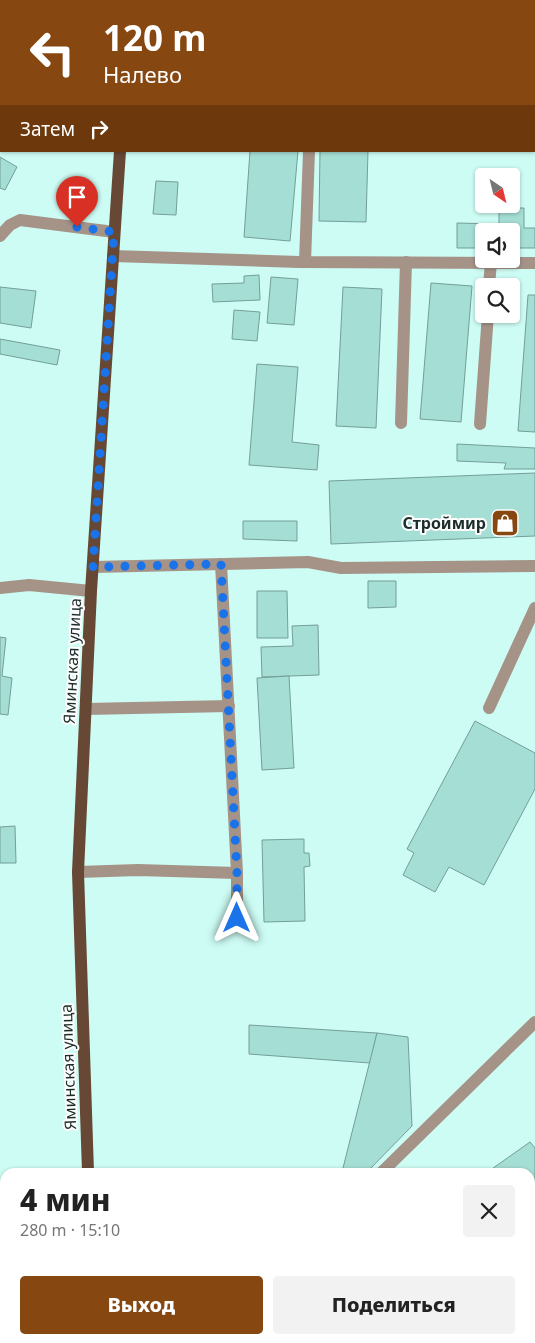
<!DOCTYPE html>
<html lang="ru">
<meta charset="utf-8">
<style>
body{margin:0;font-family:"Noto Sans",sans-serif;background:#f2f2f2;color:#222;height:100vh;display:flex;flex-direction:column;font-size:19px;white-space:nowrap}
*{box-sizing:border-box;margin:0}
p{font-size:16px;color:#767676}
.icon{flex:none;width:28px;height:28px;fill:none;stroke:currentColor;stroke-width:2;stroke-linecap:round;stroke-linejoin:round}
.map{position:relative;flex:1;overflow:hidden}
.details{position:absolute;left:0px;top:1168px;width:535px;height:176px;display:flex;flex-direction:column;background:#fff;border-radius:15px 15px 0 0;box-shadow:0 1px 4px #0004}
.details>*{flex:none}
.hud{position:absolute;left:0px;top:0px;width:535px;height:152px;box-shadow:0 1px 4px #0004;background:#874710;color:#fff;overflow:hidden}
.needle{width:32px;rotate:145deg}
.controls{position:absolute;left:475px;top:168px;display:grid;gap:10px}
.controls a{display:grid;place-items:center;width:45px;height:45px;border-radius:5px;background:#fff;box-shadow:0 1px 4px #0004;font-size:25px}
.pin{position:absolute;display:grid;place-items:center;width:42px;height:42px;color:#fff;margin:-51px -21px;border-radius:50% 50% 50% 0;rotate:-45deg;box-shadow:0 0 5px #0007}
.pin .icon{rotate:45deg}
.me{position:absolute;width:55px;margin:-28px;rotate:0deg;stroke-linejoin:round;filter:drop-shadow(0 0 4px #0008)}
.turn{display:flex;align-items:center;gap:18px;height:105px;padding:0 20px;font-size:22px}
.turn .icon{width:65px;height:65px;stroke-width:2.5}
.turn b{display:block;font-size:35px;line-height:42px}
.then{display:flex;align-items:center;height:48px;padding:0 20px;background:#0003;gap:10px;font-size:19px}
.round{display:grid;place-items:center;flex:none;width:52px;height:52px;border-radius:5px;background:#f2f2f2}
.head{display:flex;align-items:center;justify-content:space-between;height:85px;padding:0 20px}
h1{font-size:30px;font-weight:800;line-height:38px}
.action{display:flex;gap:10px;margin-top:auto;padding:10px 20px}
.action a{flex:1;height:58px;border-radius:5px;background:#874710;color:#fff;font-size:20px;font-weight:800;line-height:58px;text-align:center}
.action a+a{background:#f2f2f2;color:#222}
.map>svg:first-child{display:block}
.building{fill:#a5ded4;stroke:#739f98}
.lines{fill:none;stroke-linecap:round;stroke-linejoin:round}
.minor{stroke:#a59388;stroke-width:12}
.major{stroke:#664834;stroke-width:12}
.route{stroke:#1a73e8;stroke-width:9;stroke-dasharray:0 16.2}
.labels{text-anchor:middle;stroke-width:4;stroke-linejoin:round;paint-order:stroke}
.poi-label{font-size:16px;font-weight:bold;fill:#1c2e2b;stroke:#fdfdfd;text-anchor:end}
.street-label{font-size:16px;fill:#1c2e2b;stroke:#fdfdfd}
</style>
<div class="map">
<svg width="535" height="1343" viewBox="0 0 535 1343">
<rect width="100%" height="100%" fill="#cdfcf4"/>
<g class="building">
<path d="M223 0H265L223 1Z"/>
<path d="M344 0H535V39L534 1Z"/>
<rect x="534" y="100" width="1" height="44"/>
<path d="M250 151H298L290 241 244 237Z"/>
<path d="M320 151H368L366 222 319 221Z"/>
<path d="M0 157 17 167 5 190 0 188Z"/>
<path d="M156 181 178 182 176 215 153 214Z"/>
<path d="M499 208H524V228H535V248H511V231H484V248H457V223L499 224Z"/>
<path d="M259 275 260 300 213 302 212 284 244 283V276Z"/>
<path d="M271 277 298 279 294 325 267 323Z"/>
<path d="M431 283 472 286 461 422 420 419Z"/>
<path d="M0 287 36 291 31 328 0 323Z"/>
<path d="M343 287 382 289 376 428 336 426Z"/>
<path d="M528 295H535V432L518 431Z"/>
<path d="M234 310 260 312 257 341 232 339Z"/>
<path d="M0 339 60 350 57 365 0 354Z"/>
<path d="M257 364 298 367 292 442 319 445 317 470 249 465Z"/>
<path d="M457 444 535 448V469H504L506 463 457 461Z"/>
<path d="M535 473V536L331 544 329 481Z"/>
<path d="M243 521H297V541L243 539Z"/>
<path d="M368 581H396V607L368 608Z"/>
<path d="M257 591H287L288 638H257Z"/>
<path d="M318 625 319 675 262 677 261 647 293 646 292 626Z"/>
<path d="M0 637 6 638 2 676 12 678 8 715 0 714Z"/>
<path d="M289 676 294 768 262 770 257 678Z"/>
<path d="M475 721 535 753V789L484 885 449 867 435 892 403 875 414 853 407 849Z"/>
<path d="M15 826 16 863H0V827Z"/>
<path d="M304 839V853H309L310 866 304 867 305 921 264 922 262 840Z"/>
<path d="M249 1025 377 1033 370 1063 249 1054Z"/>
<path d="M377 1033 408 1037 412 1126 367 1172H342Z"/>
<path d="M530 1142 535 1148V1188L530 1191V1172H491L489 1171Z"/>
<path d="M3 1206H5V1254H0Z"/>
<path d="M0 1290 5 1291V1339H10V1343H0Z"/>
<path d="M530 1321H535V1343H342V1339H530Z"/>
</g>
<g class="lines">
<g class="minor">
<path d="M98 0 100 1"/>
<path d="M292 1V0"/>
<path d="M534 56H535"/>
<path d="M0 236 10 225 20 220 114 232"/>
<path d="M113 256 299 262 535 263"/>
<path d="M305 262 309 151"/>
<path d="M489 286 491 262"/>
<path d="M401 423 406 262"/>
<path d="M480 424 488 314"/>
<path d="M221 564 237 873V918"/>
<path d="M93 567 308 562 341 568 535 566"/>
<path d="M0 588 29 585 91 591"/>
<path d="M489 708 535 608"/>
<path d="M86 709 229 706"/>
<path d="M78 872 138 870 237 873"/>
<path d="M382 1172 535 1022"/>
<path d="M530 1235 535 1232"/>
</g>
<g class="major">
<path d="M128 1V0"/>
<path d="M88 1172 78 872 91 591 120 151"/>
<path d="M86 1343V1339"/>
</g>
</g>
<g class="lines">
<path class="route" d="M77 227 114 232 93 567 221 564 237 873V918"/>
</g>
<defs>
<g id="shop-square" transform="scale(1.4375)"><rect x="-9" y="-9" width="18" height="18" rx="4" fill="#874710" stroke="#fdfdfd"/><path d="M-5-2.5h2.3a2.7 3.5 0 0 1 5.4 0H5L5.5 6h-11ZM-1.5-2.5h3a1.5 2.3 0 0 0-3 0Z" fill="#fff"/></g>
</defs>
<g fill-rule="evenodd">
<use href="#shop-square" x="505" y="523"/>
</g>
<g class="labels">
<g class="poi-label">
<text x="486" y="529">Строймир</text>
</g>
<g class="street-label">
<text transform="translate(72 661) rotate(-87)" y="6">Яминская улица</text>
<text transform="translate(68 1067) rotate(-92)" y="6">Яминская улица</text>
</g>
</g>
</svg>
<div class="controls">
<a><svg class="needle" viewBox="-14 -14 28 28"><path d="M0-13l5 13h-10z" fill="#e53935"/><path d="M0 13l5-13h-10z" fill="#767676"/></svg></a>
<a><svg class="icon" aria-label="sound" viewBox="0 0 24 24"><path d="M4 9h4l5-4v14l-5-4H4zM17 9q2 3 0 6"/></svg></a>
<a><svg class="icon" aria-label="search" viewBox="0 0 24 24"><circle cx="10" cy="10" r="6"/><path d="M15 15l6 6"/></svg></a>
</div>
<div class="pin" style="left:77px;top:227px;background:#d93025"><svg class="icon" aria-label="arrive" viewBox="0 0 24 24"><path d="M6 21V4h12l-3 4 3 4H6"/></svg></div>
<svg class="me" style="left:237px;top:918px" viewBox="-20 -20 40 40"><path d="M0-17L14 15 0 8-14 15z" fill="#1a73e8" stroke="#fff" stroke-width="4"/></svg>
<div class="hud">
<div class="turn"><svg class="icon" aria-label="left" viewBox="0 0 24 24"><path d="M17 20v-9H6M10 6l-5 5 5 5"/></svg><div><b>120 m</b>Налево</div></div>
<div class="then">Затем<svg class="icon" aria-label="right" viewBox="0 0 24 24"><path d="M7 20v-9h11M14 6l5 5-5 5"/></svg></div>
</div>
<section class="details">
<div class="head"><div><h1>4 мин</h1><p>280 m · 15:10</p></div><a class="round"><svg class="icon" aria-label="close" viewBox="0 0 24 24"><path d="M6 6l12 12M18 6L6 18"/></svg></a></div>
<div class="action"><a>Выход</a><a>Поделиться</a></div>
</section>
</div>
